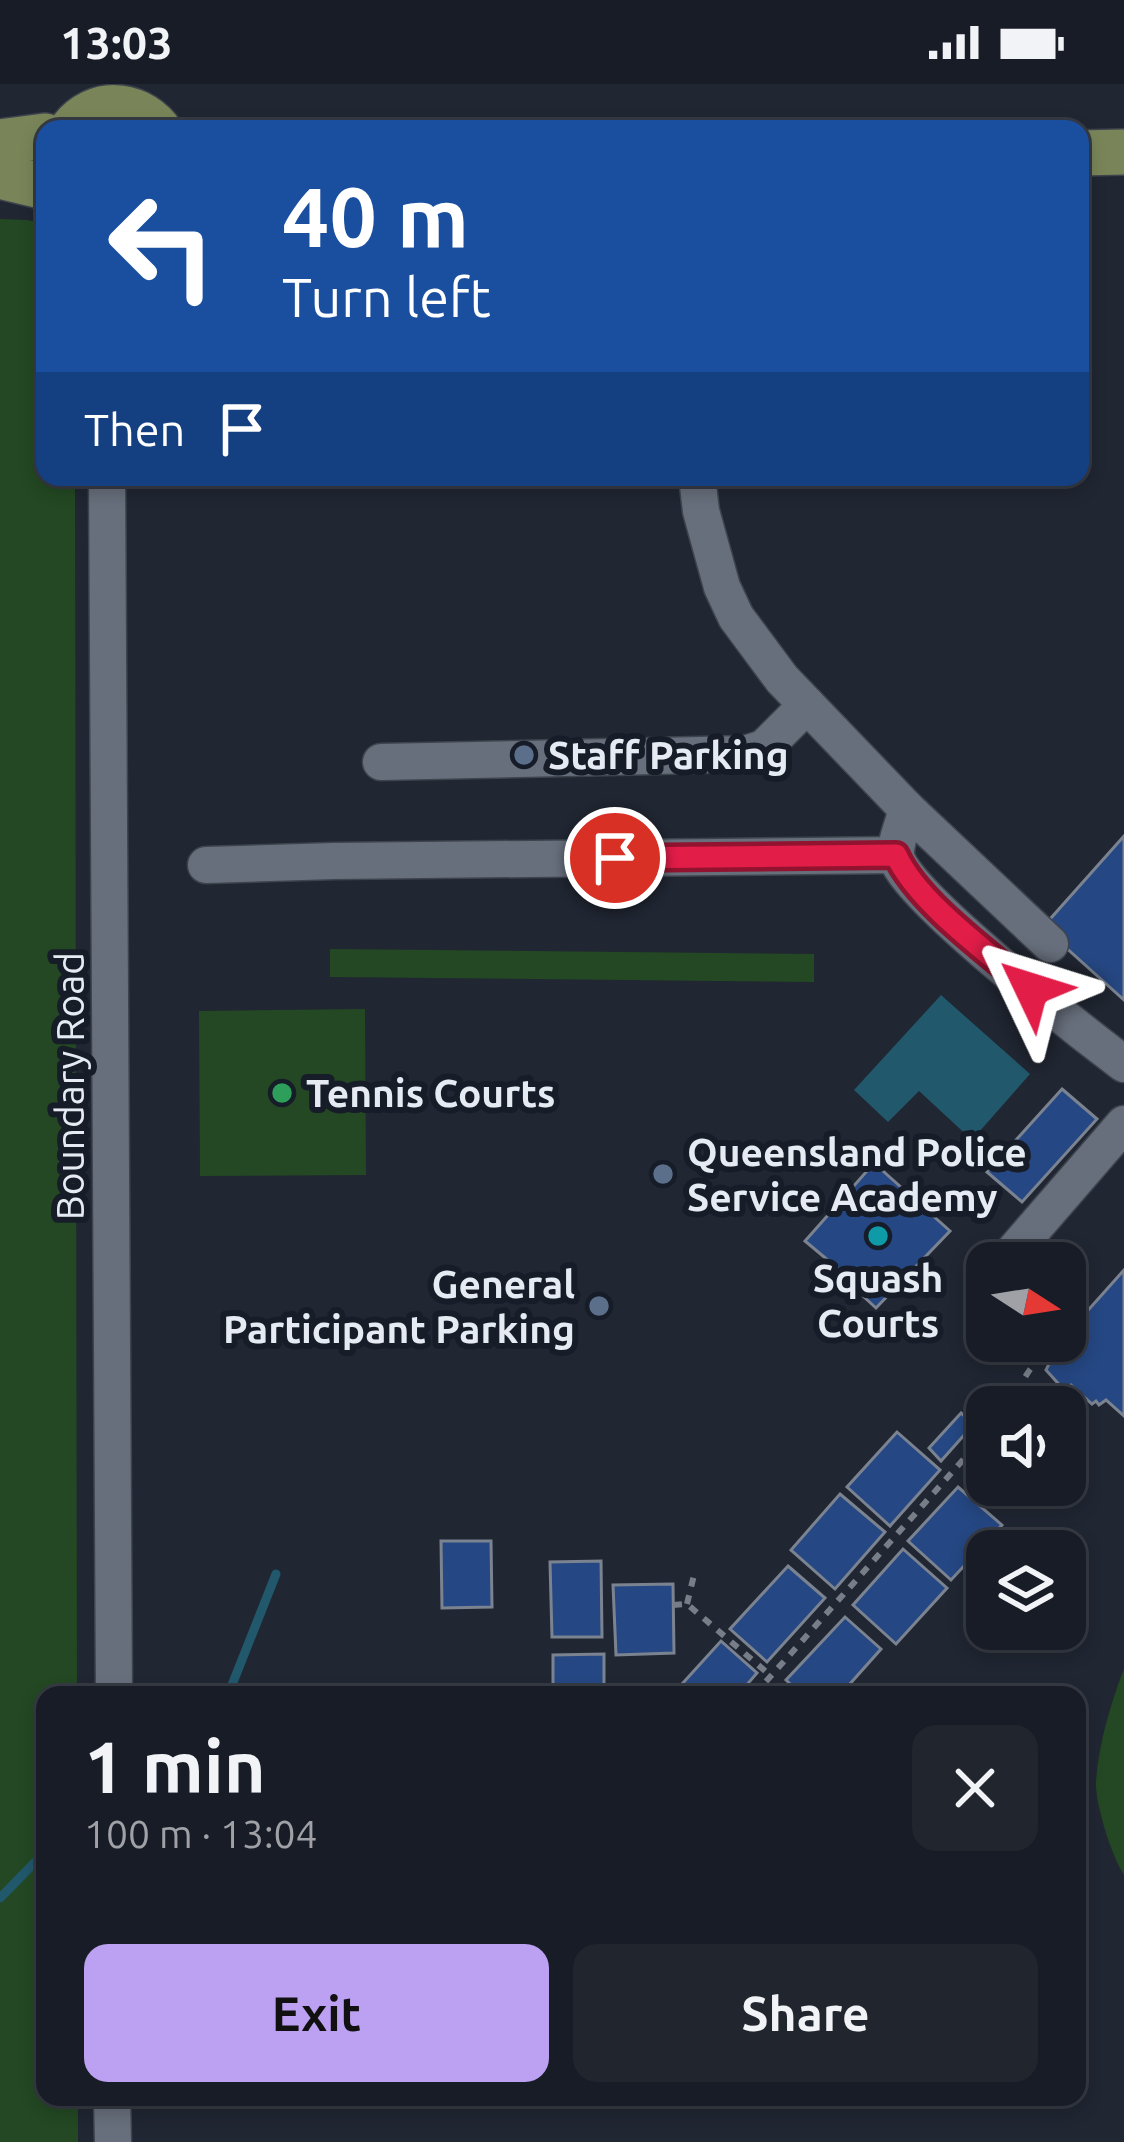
<!DOCTYPE html>
<meta charset="utf-8">
<style>
body{margin:0;font-family:Ubuntu,sans-serif;background:#21252e;color:#f1f3f6;height:100vh;display:flex;flex-direction:column;font-size:45px;white-space:nowrap}
*{box-sizing:border-box;margin:0}
p{font-size:39px;color:#9fa1a7}
.icon{flex:none;width:66px;height:66px;fill:none;stroke:currentColor;stroke-width:2;stroke-linecap:round;stroke-linejoin:round}
.map{position:relative;flex:1;overflow:hidden}
.side{position:absolute;left:36px;top:1602px;width:1050px;height:420px;display:flex;flex-direction:column;background:#181c26;border-radius:24px;box-shadow:0 6px 18px #0003,0 0 0 3px #363a43}
.side>*{flex:none}
.hud{position:absolute;left:36px;top:36px;width:1053px;height:366px;border-radius:24px;box-shadow:0 6px 18px #0003,0 0 0 3px #363a43;background:#1a4fa0;color:#fff;overflow:hidden}
.needle{width:78px;rotate:102deg}
.controls{position:absolute;left:966px;top:1158px;display:grid;gap:24px}
.controls a{display:grid;place-items:center;width:120px;height:120px;border-radius:24px;background:#181c26;box-shadow:0 6px 18px #0003,0 0 0 3px #363a43;font-size:60px}
.pin{position:absolute;display:grid;place-items:center;width:102px;height:102px;color:#fff;margin:-51px;border:6px solid #fff;border-radius:50%;box-shadow:0 3px 12px #0007}
.me{position:absolute;width:132px;margin:-66px;rotate:311deg;stroke-linejoin:round;filter:drop-shadow(0 0 9px #0008)}
.turn{display:flex;align-items:center;gap:42px;height:252px;padding:0 48px;font-size:54px}
.turn .icon{width:156px;height:156px;stroke-width:2.5}
.turn b{display:block;font-size:84px;line-height:102px}
.then{display:flex;align-items:center;height:114px;padding:0 48px;background:#0003;gap:24px;font-size:45px}
.round{display:grid;place-items:center;flex:none;width:126px;height:126px;border-radius:24px;background:#21252e}
.head{display:flex;align-items:center;justify-content:space-between;height:204px;padding:0 48px}
h1{font-size:72px;font-weight:700;line-height:90px}
.cta{display:flex;gap:24px;margin-top:auto;padding:24px 48px}
.cta a{flex:1;height:138px;border-radius:24px;background:#bca0f2;color:#111;font-size:48px;font-weight:700;line-height:138px;text-align:center}
.cta a+a{background:#21252e;color:#f1f3f6}
.status{display:flex;justify-content:space-between;align-items:center;height:84px;padding:0 60px;background:#181c26;direction:ltr}
.status svg{height:33px;fill:currentColor}
.map>svg:first-child{display:block}
.green{fill:#234823}
.water{fill:#21586c}
.lines{fill:none;stroke-linecap:round;stroke-linejoin:round}
.stream{stroke:#21586c;stroke-width:9}
.building{fill:#254783;stroke:#7b8391;stroke-width:3}
.minor-casing{stroke:#3e444d;stroke-width:39}
.major-casing{stroke:#3e444d;stroke-width:48}
.path{stroke:#787e88;stroke-width:6;stroke-dasharray:9 9;stroke-linecap:butt}
.minor{stroke:#676f7c;stroke-width:36}
.major{stroke:#798559;stroke-width:45}
.route-casing{stroke:#92132f;stroke-width:30}
.route{stroke:#e11d48;stroke-width:21}
.service-dot{fill:#5c6f8a;stroke:#171d28;stroke-width:4.5}
.leisure-dot{fill:#2e9e5b;stroke:#171d28;stroke-width:4.5}
.culture-dot{fill:#0f9aa8;stroke:#171d28;stroke-width:4.5}
.labels{text-anchor:middle;stroke-width:12;stroke-linejoin:round;paint-order:stroke}
.poi-label{font-size:39px;font-weight:bold;fill:#e6ebf3;stroke:#171d28;text-anchor:start}
.street-label{font-size:39px;fill:#e6ebf3;stroke:#171d28}
</style>
<div class="status"><b>13:03</b><svg viewBox="0 0 49 12"><path d="M0 12V9h3v3zM5 12V6h3v6zM10 12V3h3v9zM15 12V0h3v12zM26 1h20v11H26zM47 4h2v5h-2z"/></svg></div>
<div class="map">
<svg width="1124" height="2058" viewBox="0 0 1124 2058">
<rect width="100%" height="100%" fill="#202632"/>
<g class="green">
<path d="M0 135 28 136 45 140V393H75L77 1611H45V2013H78V2058H0Z"/>
<path d="M330 865 814 870V898L330 893Z"/>
<path d="M365 925 366 1091 200 1092 199 927Z"/>
<path d="M1124 1585V1791C1112 1773 1095 1720 1096 1698 1098 1662 1111 1618 1124 1585Z"/>
</g>
<path class="water" d="M941 911 1030 990 972 1056 919 1007 888 1038 854 1006Z"/>
<g class="lines">
<g class="stream">
<path d="M228 1611 276 1490"/>
<path d="M0 1814 45 1768"/>
</g>
</g>
<g class="building">
<path d="M1124 752V916L1043 843Z"/>
<path d="M1062 1005 1097 1035 1022 1118 987 1088Z"/>
<path d="M874 1079 950 1147 876 1224 851 1201 854 1198 805 1157Z"/>
<path d="M1124 1186V1332L1106 1316 1099 1321 1096 1317 1092 1320 1071 1301 1065 1307 1046 1286 1049 1280 1044 1275 1061 1257H1065V1252Z"/>
<path d="M961 1329 974 1340 941 1377 929 1364Z"/>
<path d="M897 1348 940 1386 890 1442 847 1403Z"/>
<path d="M958 1403 1002 1441 951 1496 908 1457Z"/>
<path d="M840 1410 885 1448 835 1505 791 1466Z"/>
<path d="M441 1457H491L492 1523 442 1524Z"/>
<path d="M903 1465 947 1504 896 1560 853 1521Z"/>
<path d="M601 1477 602 1553H552L550 1478Z"/>
<path d="M788 1482 825 1514 767 1578 730 1545Z"/>
<path d="M673 1500 674 1569 616 1571 613 1501Z"/>
<path d="M845 1533 881 1565 840 1611H802L786 1596Z"/>
<path d="M721 1557 757 1589 738 1611H672Z"/>
<path d="M604 1570V1611H553V1571Z"/>
</g>
<g class="lines">
<g class="minor-casing">
<g id="minor">
<path d="M107 393 114 1611"/>
<path d="M697 393 701 427 722 503 736 533 782 595 907 725C904 738 895 758 896 771 899 807 1087 952 1124 980"/>
<path d="M381 678 745 670 764 664 807 621"/>
<path d="M907 725 1050 860"/>
<path d="M206 781 334 777 896 771"/>
<path d="M1016 1179 1015 1166 1124 1040"/>
<path d="M112 2013 113 2058"/>
</g>
</g>
<g class="major-casing">
<g id="major">
<path d="M72 45C95 16 134 17 158 45"/>
<path d="M0 58 45 52"/>
<path d="M1080 69 1124 68"/>
<path d="M0 92 45 103"/>
</g>
</g>
<g class="path">
<path d="M1006 1323 1029 1287 1053 1257"/>
<path d="M687 1520 694 1491"/>
<path d="M673 1521 687 1520 771 1592"/>
<path d="M754 1611 987 1349"/>
</g>
<use href="#minor" class="minor"/>
<use href="#major" class="major"/>
</g>
<g class="lines">
<g class="route-casing">
<path id="route" d="M615 774 896 771C918 819 990 870 1031 905"/>
</g>
<use href="#route" class="route"/>
</g>
<g class="service-dot">
<circle cx="524" cy="671" r="12"/>
<circle cx="663" cy="1090" r="12"/>
<circle cx="599" cy="1222" r="12"/>
</g>
<circle class="leisure-dot" cx="282" cy="1009" r="12"/>
<circle class="culture-dot" cx="878" cy="1152" r="12"/>
<g class="labels">
<g class="poi-label">
<text x="548" y="685">Staff Parking</text>
<text x="306" y="1023">Tennis Courts</text>
<text x="687" y="1082">Queensland Police<tspan x="687" dy="45">Service Academy</tspan></text>
<text x="878" y="1208" text-anchor="middle">Squash<tspan x="878" dy="45">Courts</tspan></text>
<text x="575" y="1214" text-anchor="end">General<tspan x="575" dy="45">Participant Parking</tspan></text>
</g>
<g class="street-label">
<text transform="translate(70 1002) rotate(-90)" y="14">Boundary Road</text>
</g>
</g>
</svg>
<div class="controls">
<a><svg class="needle" viewBox="-14 -14 28 28"><path d="M0-13l5 13h-10z" fill="#e53935"/><path d="M0 13l5-13h-10z" fill="#9fa1a7"/></svg></a>
<a><svg class="icon" aria-label="sound" viewBox="0 0 24 24"><path d="M4 9h4l5-4v14l-5-4H4zM17 9q2 3 0 6"/></svg></a>
<a><svg class="icon" aria-label="layers" viewBox="0 0 24 24"><path d="M12 4l9 5-9 5-9-5zM3 14l9 5 9-5"/></svg></a>
</div>
<div class="pin" style="left:615px;top:774px;background:#d93025"><svg class="icon" aria-label="arrive" viewBox="0 0 24 24"><path d="M6 21V4h12l-3 4 3 4H6"/></svg></div>
<svg class="me" style="left:1031px;top:905px" viewBox="-20 -20 40 40"><path d="M0-17L14 15 0 8-14 15z" fill="#e11d48" stroke="#fff" stroke-width="4"/></svg>
<div class="hud">
<div class="turn"><svg class="icon" aria-label="left" viewBox="0 0 24 24"><path d="M17 20v-9H6M10 6l-5 5 5 5"/></svg><div><b>40 m</b>Turn left</div></div>
<div class="then">Then<svg class="icon" aria-label="arrive" viewBox="0 0 24 24"><path d="M6 21V4h12l-3 4 3 4H6"/></svg></div>
</div>
<section class="side">
<div class="head"><div><h1>1 min</h1><p>100 m · 13:04</p></div><a class="round"><svg class="icon" aria-label="close" viewBox="0 0 24 24"><path d="M6 6l12 12M18 6L6 18"/></svg></a></div>
<div class="cta"><a>Exit</a><a>Share</a></div>
</section>
</div>
